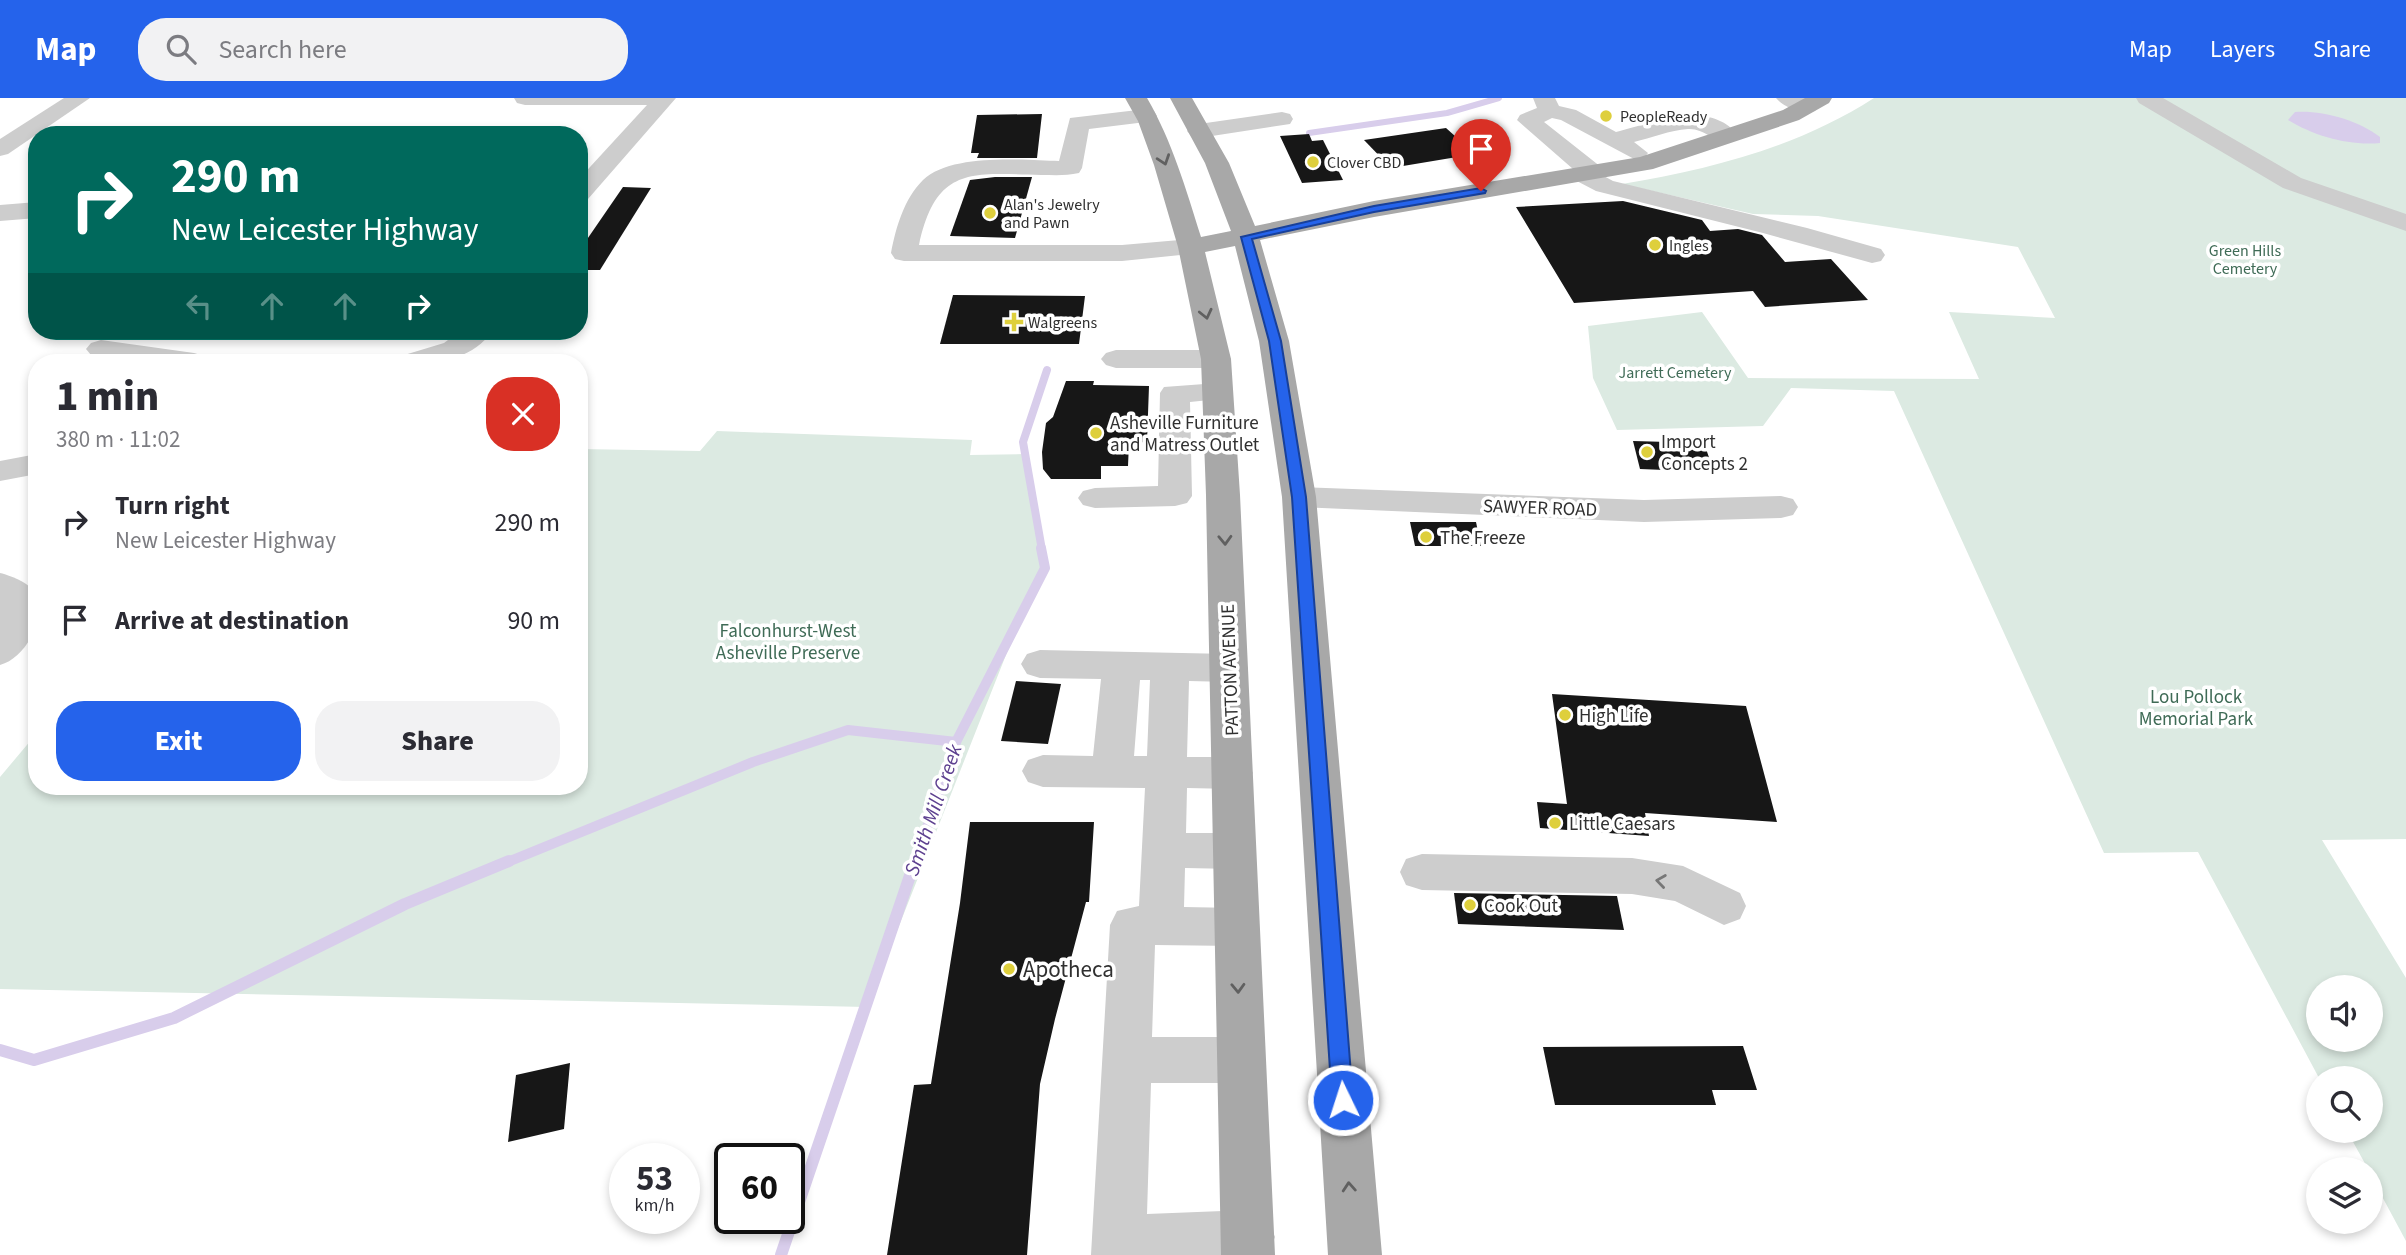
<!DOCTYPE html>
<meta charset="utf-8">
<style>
body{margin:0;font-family:"Source Sans 3",sans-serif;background:#f2f2f3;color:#2b2b33;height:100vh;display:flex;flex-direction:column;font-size:26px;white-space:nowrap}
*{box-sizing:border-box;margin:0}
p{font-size:23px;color:#7c7c81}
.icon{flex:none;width:38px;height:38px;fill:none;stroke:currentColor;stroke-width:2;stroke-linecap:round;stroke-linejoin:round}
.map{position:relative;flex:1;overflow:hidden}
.side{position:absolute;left:28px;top:256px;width:560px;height:441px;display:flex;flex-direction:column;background:#fff;border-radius:28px;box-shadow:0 4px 10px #0003}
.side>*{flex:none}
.guide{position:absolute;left:28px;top:28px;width:560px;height:214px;border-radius:28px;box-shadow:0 4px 10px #0003;background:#00695c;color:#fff;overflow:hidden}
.fabs{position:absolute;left:2306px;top:877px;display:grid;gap:14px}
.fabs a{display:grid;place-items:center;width:77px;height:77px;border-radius:50%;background:#fff;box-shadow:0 4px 10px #0003;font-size:35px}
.speed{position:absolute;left:609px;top:1045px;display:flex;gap:14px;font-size:35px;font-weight:700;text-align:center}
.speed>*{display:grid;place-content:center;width:91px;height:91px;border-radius:50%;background:#fff;box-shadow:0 4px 10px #0003;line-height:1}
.speed small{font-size:18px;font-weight:400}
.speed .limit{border:4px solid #111;border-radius:10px;background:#fff;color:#111}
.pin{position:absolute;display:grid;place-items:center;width:60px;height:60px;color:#fff;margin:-72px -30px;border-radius:50% 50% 50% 0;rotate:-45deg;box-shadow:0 0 7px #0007}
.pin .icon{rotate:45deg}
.me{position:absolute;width:77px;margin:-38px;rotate:356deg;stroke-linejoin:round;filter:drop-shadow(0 0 5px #0008)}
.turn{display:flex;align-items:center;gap:24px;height:147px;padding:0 28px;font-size:32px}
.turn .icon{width:91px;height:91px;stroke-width:2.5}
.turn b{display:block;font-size:49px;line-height:60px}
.lanes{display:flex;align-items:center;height:66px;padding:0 28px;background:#0003;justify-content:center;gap:35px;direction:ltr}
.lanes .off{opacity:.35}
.round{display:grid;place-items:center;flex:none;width:74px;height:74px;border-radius:28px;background:#f2f2f3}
.head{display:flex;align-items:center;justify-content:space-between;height:119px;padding:0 28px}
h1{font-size:42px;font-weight:800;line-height:52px}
.primary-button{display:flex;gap:14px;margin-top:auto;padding:14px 28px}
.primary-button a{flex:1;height:80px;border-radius:28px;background:#2563eb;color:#fff;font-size:28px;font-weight:800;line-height:80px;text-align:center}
.primary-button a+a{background:#f2f2f3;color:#2b2b33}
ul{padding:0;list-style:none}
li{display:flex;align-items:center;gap:21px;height:98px;padding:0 28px}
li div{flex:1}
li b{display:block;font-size:26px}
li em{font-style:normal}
header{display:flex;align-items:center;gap:42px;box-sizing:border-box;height:98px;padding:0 35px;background:#2563eb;color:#fff}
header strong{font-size:33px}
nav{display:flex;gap:38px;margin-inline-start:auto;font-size:24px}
.search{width:490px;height:63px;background:#f2f2f3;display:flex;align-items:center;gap:18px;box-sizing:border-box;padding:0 24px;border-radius:28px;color:#7c7c81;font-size:26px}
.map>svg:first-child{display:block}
.green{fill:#dceae2;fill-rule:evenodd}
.water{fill:#d8cdeb}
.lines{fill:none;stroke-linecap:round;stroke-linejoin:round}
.stream-far3{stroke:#d8cdeb;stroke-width:6}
.stream-far2{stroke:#d8cdeb;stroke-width:8}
.stream-far1{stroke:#d8cdeb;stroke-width:10}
.stream{stroke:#d8cdeb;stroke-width:12}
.building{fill:#171717}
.minor{fill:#cdcdcd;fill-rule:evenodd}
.major{fill:#a8a8a8;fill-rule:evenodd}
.oneway{stroke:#606060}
.oneway2{stroke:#777}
.route{fill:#2563eb;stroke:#184099;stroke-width:2}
.poi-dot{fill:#decf3c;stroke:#fff;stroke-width:2.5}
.labels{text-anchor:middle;stroke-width:7;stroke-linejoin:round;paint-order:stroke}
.far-poi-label{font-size:16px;fill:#303030;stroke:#fff;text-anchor:start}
.far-park-label{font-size:16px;fill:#3f6b56;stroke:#fff}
.poi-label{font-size:19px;fill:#303030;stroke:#fff;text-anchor:start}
.street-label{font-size:19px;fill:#303030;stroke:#fff}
.park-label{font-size:19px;fill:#3f6b56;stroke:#fff}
.water-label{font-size:21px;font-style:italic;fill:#5e4190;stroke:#fff}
.near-poi-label{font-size:23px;fill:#303030;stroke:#fff;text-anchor:start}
</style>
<header>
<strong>Map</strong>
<div class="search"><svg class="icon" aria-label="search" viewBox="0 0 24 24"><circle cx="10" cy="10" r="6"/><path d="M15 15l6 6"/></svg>Search here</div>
<nav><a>Map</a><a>Layers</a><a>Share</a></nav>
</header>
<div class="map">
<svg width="2406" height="1157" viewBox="0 0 2406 1157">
<rect width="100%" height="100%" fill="#fff"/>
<g class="green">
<path d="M1874 0H2406V741L2322 742 2406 880V1143L2371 1078V1071H2368L2347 1033 2371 1032V980H2319L2198 754 2104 755 1894 293 1791 290 1763 328 1617 332 1593 280 1588 228 1702 214 1748 280 1979 281 1949 214 2055 220 2018 149 1818 118 1753 116 1622 86C1711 71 1798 49 1874 0ZM2319 889H2371V942H2319Z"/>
<path d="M717 333 972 342 970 357 1025 356 1045 458 867 909 0 891V679L37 635V688H579V351L700 353Z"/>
</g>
<path class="water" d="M2295 14C2322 12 2358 22 2380 39V45C2349 48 2314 38 2288 22Z"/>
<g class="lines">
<path class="stream-far3" d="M1309 35 1447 15 1499 0"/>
<path class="stream-far2" d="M1042 452 1023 344 1047 272"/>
<g class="stream-far1">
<path d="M505 765 753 664 848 632 956 644"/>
<path d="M915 765 956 644 1045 470 1041 450"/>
</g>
<g class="stream">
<path d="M0 952 34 962 174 920 405 806 509 763"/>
<path d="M781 1157 915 763"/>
</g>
</g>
<g class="building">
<path d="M1042 16 1037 60H977L979 55H971L977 17Z"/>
<path d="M1446 30 1475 56 1391 70 1364 42Z"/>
<path d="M1309 36 1312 43 1323 42 1343 82 1302 85 1280 38Z"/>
<path d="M995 79H1032L1015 140 950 138 970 82Z"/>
<path d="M623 89 651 90 600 172H579V153Z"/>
<path d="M1623 103 1702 122 1710 133 1738 131 1762 137 1785 164 1831 161 1868 202 1765 209 1753 193 1574 205 1516 109Z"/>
<path d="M953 197 1085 198 1079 246H940Z"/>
<path d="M1066 283H1094L1093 287 1149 288 1147 344 1129 345 1128 368H1101V381H1051L1043 371 1042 354 1046 325 1053 319Z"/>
<path d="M1633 343 1704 345 1714 374 1640 371Z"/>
<path d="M1410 424H1476L1481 448H1415Z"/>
<path d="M1016 583 1061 586 1048 646 1001 643Z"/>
<path d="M1552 596 1746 608 1777 724 1645 715 1649 738 1540 730 1537 704 1567 706Z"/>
<path d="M970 724H1094L1089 804H1086L1055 921 1040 986 1027 1157H887L914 987 931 986 960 805Z"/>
<path d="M1454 795 1617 798 1624 832 1458 826Z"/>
<path d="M1743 948 1757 992H1712L1716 1007H1555L1543 949Z"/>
<path d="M570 965 564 1031 508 1044 516 977Z"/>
</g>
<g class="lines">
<g class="minor">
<path d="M64 0H90L8 56 0 58V41Z"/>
<path d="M514 0H676L588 101 579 103V81L647 7H525L517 5Z"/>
<path d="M1533 0H1555L1559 8 1576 12 1616 34C1651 26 1711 0 1738 38L1734 43C1716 48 1706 30 1688 31 1670 32 1651 40 1634 44L1648 55 1644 60 1636 62 1561 22 1552 20 1544 24 1601 69 1604 74 1602 77 1613 83 1807 130 1881 151 1885 157 1881 163 1872 165 1763 135 1596 93 1573 81 1570 76 1573 71 1517 22 1520 17 1537 10Z"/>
<path d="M1776 0H1807L1818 8 1815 13C1803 16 1784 10 1776 0Z"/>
<path d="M2136 0H2163L2301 80 2406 116V133L2283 90 2139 5Z"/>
<path d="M1146 11 1154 13 1157 18 1154 23 1089 31 1082 70 1079 75C1066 78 1054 77 1041 77 971 75 936 68 919 147H1122L1191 141 1200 143 1204 149 1200 155 1122 163H904L895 161 891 155C896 129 904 101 923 82 951 55 1023 62 1059 63L1070 20Z"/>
<path d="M1282 14 1290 16 1293 21 1290 26 1199 40 1191 38 1187 33 1191 28 1199 26Z"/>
<path d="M37 104V120L0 123V107Z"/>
<path d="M460 233H492C470 265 431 266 396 264L401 258 444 245Z"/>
<path d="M101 242 194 255 204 258 209 264H133L91 257 86 251 91 245Z"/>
<path d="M1116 252H1216L1226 255 1231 261 1226 267 1216 270H1116L1106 267 1101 261 1106 255Z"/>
<path d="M1218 285 1229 288 1233 294 1229 300 1190 304 1192 398 1187 405 1175 408 1095 410 1083 407 1078 400 1083 393 1095 390 1158 388 1160 295 1164 289Z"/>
<path d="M37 356V376L0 383V363Z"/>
<path d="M1299 389 1644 402 1781 398 1793 401 1798 409 1793 417 1781 420 1644 424 1299 409 1287 406 1282 399 1287 392Z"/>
<path d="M0 475C12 478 33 486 37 499 44 525 25 560 0 567Z"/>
<path d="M1040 552 1229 556 1243 560 1248 570 1243 580 1229 584 1189 583 1187 659H1232L1247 664 1253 675 1247 686 1232 691 1187 690 1186 735H1234L1249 741 1256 753 1249 765 1234 771 1185 770 1184 809 1236 810 1252 815 1259 829 1252 843 1236 848 1155 847 1152 939H1241L1258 946 1266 962 1258 978 1241 985H1151L1147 1116 1248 1112 1267 1120 1275 1139 1268 1157H1091L1110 827 1117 813 1139 808 1145 690 1043 689 1028 684 1022 673 1028 662 1043 657 1093 658 1101 581 1040 580 1027 576 1021 566 1027 556ZM1140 582H1150L1147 658H1134Z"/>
<path d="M1422 756 1632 760 1683 768 1740 795 1746 808 1740 821 1724 827 1675 803 1632 796 1422 792 1406 787 1400 774 1406 761Z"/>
</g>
<path class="major" d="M1125 0H1147C1172 43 1186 91 1201 139L1231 133 1205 65 1170 0H1192L1229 65 1255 128 1374 103 1640 59 1783 12 1805 0H1832L1829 5 1799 22 1653 71 1374 119 1260 142 1289 243 1316 399 1382 1157H1328L1282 399 1259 243 1235 148 1205 154 1231 261 1240 397 1275 1157H1221L1206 397 1201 261 1178 149 1154 67 1138 23Z"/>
</g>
<defs><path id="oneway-chevron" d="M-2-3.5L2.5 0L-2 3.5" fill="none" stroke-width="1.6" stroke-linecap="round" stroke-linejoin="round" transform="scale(1.75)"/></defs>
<g class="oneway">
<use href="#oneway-chevron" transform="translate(1164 62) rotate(71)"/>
<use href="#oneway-chevron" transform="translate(1206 216) rotate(77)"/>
<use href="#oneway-chevron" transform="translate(1225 442) rotate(88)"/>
<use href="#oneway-chevron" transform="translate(1238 890) rotate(88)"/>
<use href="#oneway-chevron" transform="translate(1349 1089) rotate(-94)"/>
</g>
<use class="oneway2" href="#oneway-chevron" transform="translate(1661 783) rotate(-172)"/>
<path class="route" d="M1481 90 1486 93 1485 95 1374 114 1252 141 1281 243 1306 399 1353 1002 1350 1009 1343 1012 1335 1009 1332 1002 1292 399 1269 243 1241 139 1374 108Z"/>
<g class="poi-dot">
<circle cx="1606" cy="18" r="7"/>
<circle cx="1313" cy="64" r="7"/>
<circle cx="990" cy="115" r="7"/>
<circle cx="1655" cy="147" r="7"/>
<path d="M1010.5 213.5h7v7h7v7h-7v7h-7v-7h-7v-7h7z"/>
<circle cx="1096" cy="335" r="7"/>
<circle cx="1647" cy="354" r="7"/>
<circle cx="1426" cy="439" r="7"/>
<circle cx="1565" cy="617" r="7"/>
<circle cx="1555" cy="725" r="7"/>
<circle cx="1470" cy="807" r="7"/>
<circle cx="1009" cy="871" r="7"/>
</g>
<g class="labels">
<g class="far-poi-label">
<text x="1620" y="24">PeopleReady</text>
<text x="1327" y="70">Clover CBD</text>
<text x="1004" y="112">Alan's Jewelry<tspan x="1004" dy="18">and Pawn</tspan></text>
<text x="1669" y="153">Ingles</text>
<text x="1028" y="230">Walgreens</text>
</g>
<g class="far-park-label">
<text x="2245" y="158">Green Hills<tspan x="2245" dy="18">Cemetery</tspan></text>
<text x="1675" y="280">Jarrett Cemetery</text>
</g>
<g class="poi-label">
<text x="1110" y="331">Asheville Furniture<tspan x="1110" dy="22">and Matress Outlet</tspan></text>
<text x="1661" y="350">Import<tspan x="1661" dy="22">Concepts 2</tspan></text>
<text x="1440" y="446">The Freeze</text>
<text x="1579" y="624">High Life</text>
<text x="1569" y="732">Little Caesars</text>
<text x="1484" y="814">Cook Out</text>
</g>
<g class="street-label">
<text transform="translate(1540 409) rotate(2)" y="7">SAWYER ROAD</text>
<text transform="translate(1229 572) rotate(-92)" y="7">PATTON AVENUE</text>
</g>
<g class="park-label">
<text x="788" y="539">Falconhurst-West<tspan x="788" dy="22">Asheville Preserve</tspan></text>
<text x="2196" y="605">Lou Pollock<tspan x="2196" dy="22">Memorial Park</tspan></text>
</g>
<g class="water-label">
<text transform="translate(933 712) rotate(-71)" y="7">Smith Mill Creek</text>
</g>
<g class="near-poi-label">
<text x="1023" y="879">Apotheca</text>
</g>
</g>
</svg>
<div class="fabs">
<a><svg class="icon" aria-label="sound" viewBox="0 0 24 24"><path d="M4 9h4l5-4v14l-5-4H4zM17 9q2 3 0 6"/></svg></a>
<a><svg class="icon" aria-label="search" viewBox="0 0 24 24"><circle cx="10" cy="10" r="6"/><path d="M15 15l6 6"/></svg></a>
<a><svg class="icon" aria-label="layers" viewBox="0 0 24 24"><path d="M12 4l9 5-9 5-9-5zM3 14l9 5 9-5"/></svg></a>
</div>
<div class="speed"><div>53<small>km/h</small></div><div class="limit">60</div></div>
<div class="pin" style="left:1481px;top:93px;background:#d93025"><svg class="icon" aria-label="arrive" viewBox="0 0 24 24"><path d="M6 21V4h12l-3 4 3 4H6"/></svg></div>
<svg class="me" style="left:1343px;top:1002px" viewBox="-20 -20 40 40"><circle r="17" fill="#2563eb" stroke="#fff" stroke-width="3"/><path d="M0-11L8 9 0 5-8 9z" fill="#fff"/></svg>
<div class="guide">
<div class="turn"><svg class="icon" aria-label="right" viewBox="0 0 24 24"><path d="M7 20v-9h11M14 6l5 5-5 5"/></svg><div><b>290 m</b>New Leicester Highway</div></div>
<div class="lanes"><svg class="icon off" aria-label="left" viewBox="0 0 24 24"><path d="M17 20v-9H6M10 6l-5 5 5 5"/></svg><svg class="icon off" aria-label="ahead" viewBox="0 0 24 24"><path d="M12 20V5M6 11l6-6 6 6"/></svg><svg class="icon off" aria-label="ahead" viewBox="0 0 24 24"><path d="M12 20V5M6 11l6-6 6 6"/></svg><svg class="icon" aria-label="right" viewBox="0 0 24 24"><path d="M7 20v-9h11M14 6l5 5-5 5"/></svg></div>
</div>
<section class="side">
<div class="head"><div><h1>1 min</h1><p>380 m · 11:02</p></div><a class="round" style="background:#d93025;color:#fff"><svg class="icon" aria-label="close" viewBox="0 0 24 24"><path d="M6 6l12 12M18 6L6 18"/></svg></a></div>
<ul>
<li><svg class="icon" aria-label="right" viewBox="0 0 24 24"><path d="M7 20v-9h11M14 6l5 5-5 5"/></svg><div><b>Turn right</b><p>New Leicester Highway</p></div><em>290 m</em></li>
<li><svg class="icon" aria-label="arrive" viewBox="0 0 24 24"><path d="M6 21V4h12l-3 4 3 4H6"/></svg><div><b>Arrive at destination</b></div><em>90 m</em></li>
</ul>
<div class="primary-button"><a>Exit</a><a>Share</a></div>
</section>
</div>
